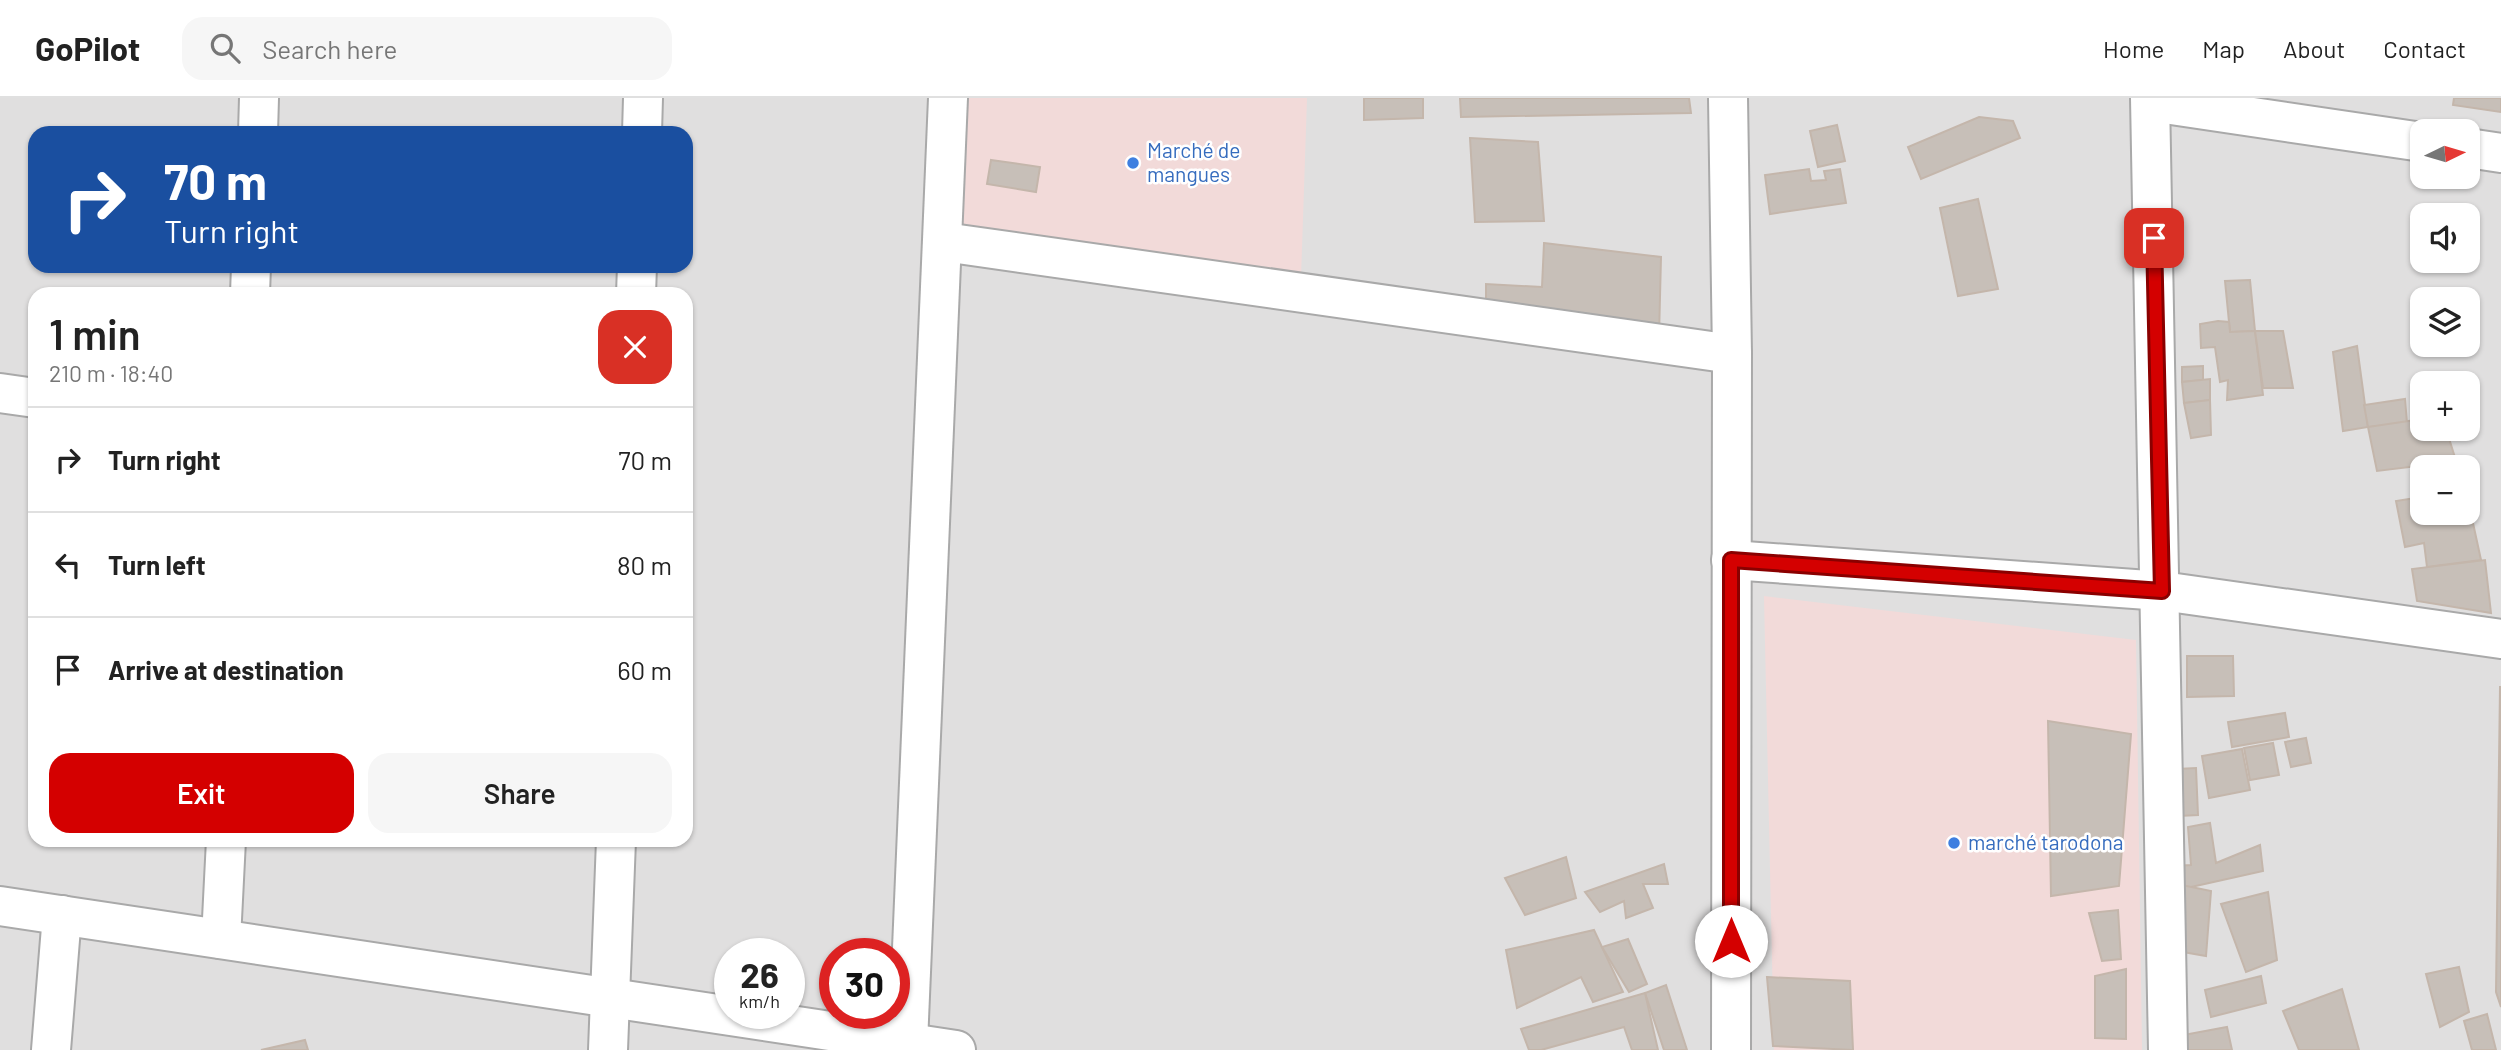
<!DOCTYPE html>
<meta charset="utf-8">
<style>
body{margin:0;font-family:Barlow,sans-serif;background:#f6f6f6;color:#222;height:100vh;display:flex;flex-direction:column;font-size:26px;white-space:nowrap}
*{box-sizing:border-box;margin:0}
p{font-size:23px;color:#767676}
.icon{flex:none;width:38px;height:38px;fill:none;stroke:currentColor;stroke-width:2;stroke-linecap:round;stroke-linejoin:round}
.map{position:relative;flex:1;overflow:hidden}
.side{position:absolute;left:28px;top:189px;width:665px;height:560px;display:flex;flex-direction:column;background:#fff;border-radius:21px;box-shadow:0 2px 5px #0004}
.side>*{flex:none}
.banner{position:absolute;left:28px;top:28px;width:665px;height:147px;border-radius:21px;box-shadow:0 2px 5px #0004;background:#1a4fa0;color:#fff;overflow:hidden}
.needle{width:46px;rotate:85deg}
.buttons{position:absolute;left:2410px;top:21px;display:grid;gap:14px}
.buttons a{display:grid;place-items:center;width:70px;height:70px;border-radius:14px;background:#fff;box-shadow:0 2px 5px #0004;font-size:35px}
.speed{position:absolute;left:714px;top:840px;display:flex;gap:14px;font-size:35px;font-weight:700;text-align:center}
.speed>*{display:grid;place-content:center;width:91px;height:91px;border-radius:50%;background:#fff;box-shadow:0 2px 5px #0004;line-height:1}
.speed small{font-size:18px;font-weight:400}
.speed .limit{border:10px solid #d22;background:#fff;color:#111}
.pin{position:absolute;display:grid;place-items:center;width:60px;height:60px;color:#fff;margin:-30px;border-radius:14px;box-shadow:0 4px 10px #0006}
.me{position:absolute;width:77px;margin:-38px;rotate:0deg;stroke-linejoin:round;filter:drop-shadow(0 0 5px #0008)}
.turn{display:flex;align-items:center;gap:24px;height:147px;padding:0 21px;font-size:32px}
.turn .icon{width:91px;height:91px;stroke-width:2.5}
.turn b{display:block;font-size:49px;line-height:60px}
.round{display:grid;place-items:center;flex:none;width:74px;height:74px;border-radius:21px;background:#f6f6f6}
.head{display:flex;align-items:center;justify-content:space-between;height:119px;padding:0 21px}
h1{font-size:42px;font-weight:600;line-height:52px}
.cta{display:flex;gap:14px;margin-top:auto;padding:14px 21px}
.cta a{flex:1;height:80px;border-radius:21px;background:#d40000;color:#fff;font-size:28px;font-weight:600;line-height:80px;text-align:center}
.cta a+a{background:#f6f6f6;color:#222}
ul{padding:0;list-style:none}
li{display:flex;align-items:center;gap:21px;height:105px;padding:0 21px;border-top:2px solid #e0e0e0}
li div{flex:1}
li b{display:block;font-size:26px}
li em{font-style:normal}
header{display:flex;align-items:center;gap:42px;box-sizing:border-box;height:98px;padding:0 35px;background:#fff;border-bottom:2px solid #e0e0e0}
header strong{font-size:33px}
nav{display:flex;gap:38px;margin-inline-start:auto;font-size:24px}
.search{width:490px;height:63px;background:#f6f6f6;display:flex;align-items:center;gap:18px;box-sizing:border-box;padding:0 24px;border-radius:21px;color:#767676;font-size:26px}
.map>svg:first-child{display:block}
.residential{fill:#e0dfdf;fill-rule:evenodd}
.commercial{fill:#f2dad9}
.building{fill:#c7bfb8;stroke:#c4b6ab;stroke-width:2}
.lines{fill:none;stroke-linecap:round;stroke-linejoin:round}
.minor-casing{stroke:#a9a9a9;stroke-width:42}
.minor{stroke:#fff;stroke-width:38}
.route-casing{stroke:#8a0000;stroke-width:18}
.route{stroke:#d40000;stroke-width:12}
.shop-dot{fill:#3f7fe0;stroke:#fff;stroke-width:2.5}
.labels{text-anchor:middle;stroke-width:5;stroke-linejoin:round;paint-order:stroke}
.shop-label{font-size:21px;fill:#366cbe;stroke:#fff;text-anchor:start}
</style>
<header>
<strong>GoPilot</strong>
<div class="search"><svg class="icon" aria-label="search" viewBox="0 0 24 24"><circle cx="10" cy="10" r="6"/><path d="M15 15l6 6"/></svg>Search here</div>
<nav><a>Home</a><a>Map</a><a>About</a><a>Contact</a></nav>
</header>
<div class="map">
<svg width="2501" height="952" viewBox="0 0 2501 952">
<rect width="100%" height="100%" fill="#f2efe9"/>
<path class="residential" d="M0 0H2501V952H0ZM2422 33H2468V79H2422ZM35 35H686V168H35ZM2422 117H2468V163H2422ZM35 196H686V742H35ZM2422 201H2468V247H2422ZM2422 285H2468V331H2422ZM2422 369H2468V415H2422ZM730 856H789V915H730ZM835 856H894V915H835Z"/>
<g class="commercial">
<path d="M965 0H1307L1301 179 960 129Z"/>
<path d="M1764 498 2136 542 2142 952H1774Z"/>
</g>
<g class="building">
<path d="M1364 0H1423V20L1364 22Z"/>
<path d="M1460 0H1689L1691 15 1461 19Z"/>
<path d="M2454 0H2501V14L2453 7Z"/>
<path d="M1979 19 2013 23 2020 40 1921 81 1908 49Z"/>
<path d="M1837 27 1845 63 1818 69 1810 33Z"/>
<path d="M1470 40 1538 44 1544 123 1475 124Z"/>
<path d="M991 62 1040 69 1036 94 987 86Z"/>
<path d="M1809 71 1811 83 1826 82 1824 73 1840 71 1846 105 1770 116 1765 77Z"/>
<path d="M1978 101 1998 191 1958 198 1940 110Z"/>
<path d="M1544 145 1661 159 1659 239 1486 213V186L1542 189Z"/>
<path d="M2250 182 2255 233 2230 234 2225 183Z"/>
<path d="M2218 223 2229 224 2230 234 2255 233 2263 297 2227 302 2228 282 2220 284 2215 249 2201 250 2200 226Z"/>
<path d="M2255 233H2283L2293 290H2263Z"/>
<path d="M2357 248 2368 329 2343 333 2333 254Z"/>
<path d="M2203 268V282L2182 284V269Z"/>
<path d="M2210 281V302L2184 305 2182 284Z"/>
<path d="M2405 301 2407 325 2368 329 2364 307Z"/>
<path d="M2210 302 2211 337 2191 340 2184 305Z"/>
<path d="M2422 321V331H2446L2458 369H2435L2434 366 2377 373 2368 329Z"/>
<path d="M2422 399V415H2468V402L2481 462 2427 469 2424 445 2405 449 2396 403Z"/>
<path d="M2485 462 2491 515 2417 503 2412 471Z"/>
<path d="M2187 558H2233L2234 598 2187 599Z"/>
<path d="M2500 589H2501V909L2496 894Z"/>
<path d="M2285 615 2289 639 2232 649 2228 624Z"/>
<path d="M2048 623 2131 636 2119 788 2051 798Z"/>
<path d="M2306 640 2311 665 2291 669 2285 644Z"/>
<path d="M2273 645 2279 677 2250 682 2244 650Z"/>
<path d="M2242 651 2250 692 2209 700 2202 658Z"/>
<path d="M2196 670 2198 717 2179 718 2177 671Z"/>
<path d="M2210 725 2216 765 2260 747 2263 773 2182 791 2175 768 2191 767 2188 729Z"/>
<path d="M1566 759 1576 800 1525 817 1505 780Z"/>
<path d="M1664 766 1668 786H1643L1653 810 1626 820 1624 803 1600 814 1585 794Z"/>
<path d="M2172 785 2211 793 2206 858 2171 852Z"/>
<path d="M2268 794 2277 862 2246 874 2221 806Z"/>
<path d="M2118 812 2121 861 2102 863 2089 815Z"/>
<path d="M1594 832 1623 894 1593 904 1581 879 1517 910 1506 852Z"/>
<path d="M1628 841 1647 886 1629 894 1602 849Z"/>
<path d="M2459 869 2469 914 2440 929 2426 876Z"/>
<path d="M2126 871V941L2095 940V878Z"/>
<path d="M2261 878 2266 905 2211 919 2205 892Z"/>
<path d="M1767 879 1850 883 1853 952 1773 948Z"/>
<path d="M1666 887 1687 952H1664L1645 895Z"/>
<path d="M2342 891 2359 952H2299L2283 913Z"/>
<path d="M1645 895 1658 952H1632L1624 929 1541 952H1529L1521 931Z"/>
<path d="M2487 916 2496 952H2472L2464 923Z"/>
<path d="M2227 929 2232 952H2179L2178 938Z"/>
<path d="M305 942 308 952H261Z"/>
</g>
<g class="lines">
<g class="minor-casing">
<g id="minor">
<path d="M1728 0 1732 256 1731 952"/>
<path d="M2150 0 2168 952"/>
<path d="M2151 4 2422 44"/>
<path d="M258 35 259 0"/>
<path d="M642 35 643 0"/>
<path d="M2468 50 2501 55"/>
<path d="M944 144 1732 256"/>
<path d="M250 196 251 168"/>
<path d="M636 196 637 168"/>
<path d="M0 295 35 300"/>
<path d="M1731 462 2162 493 2501 541"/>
<path d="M0 808 956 952"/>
<path d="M221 841 226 742"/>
<path d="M908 945 948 0"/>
<path d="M51 952 62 817"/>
<path d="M608 952 616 742"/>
</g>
</g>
<use href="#minor" class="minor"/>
</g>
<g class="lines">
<g class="route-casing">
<path id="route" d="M1731 843V462L2162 493 2154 140"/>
</g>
<use href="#route" class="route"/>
</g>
<g class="shop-dot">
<circle cx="1133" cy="65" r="7"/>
<circle cx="1954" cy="745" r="7"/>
</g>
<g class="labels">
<g class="shop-label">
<text x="1147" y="60">Marché de<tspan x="1147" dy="24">mangues</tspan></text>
<text x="1968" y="752">marché tarodona</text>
</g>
</g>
</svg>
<div class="buttons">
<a><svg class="needle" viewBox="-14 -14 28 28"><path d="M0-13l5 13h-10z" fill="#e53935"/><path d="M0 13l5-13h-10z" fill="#767676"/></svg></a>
<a><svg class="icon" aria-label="sound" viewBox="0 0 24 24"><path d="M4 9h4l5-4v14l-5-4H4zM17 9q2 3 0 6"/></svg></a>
<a><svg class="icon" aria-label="layers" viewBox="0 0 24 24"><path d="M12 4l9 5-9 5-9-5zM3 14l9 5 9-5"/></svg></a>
<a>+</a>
<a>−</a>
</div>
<div class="speed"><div>26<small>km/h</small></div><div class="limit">30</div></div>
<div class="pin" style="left:2154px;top:140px;background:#d93025"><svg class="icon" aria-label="arrive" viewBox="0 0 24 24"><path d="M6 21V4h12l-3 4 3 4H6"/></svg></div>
<svg class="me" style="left:1731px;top:843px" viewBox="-20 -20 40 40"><circle r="19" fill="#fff"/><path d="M0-13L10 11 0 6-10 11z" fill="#d40000"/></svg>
<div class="banner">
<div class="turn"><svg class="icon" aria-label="right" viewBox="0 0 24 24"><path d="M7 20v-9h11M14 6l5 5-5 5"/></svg><div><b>70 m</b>Turn right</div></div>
</div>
<section class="side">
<div class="head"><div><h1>1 min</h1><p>210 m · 18:40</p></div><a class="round" style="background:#d93025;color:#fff"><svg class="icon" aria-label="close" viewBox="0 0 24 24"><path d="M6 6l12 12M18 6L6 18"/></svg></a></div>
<ul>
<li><svg class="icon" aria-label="right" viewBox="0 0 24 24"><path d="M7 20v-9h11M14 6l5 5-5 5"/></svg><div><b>Turn right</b></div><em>70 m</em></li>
<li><svg class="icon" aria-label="left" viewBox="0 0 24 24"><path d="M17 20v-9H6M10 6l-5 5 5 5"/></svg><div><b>Turn left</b></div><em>80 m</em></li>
<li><svg class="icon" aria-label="arrive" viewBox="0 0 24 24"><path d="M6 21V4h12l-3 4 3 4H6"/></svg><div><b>Arrive at destination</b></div><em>60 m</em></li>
</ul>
<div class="cta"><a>Exit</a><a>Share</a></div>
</section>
</div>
